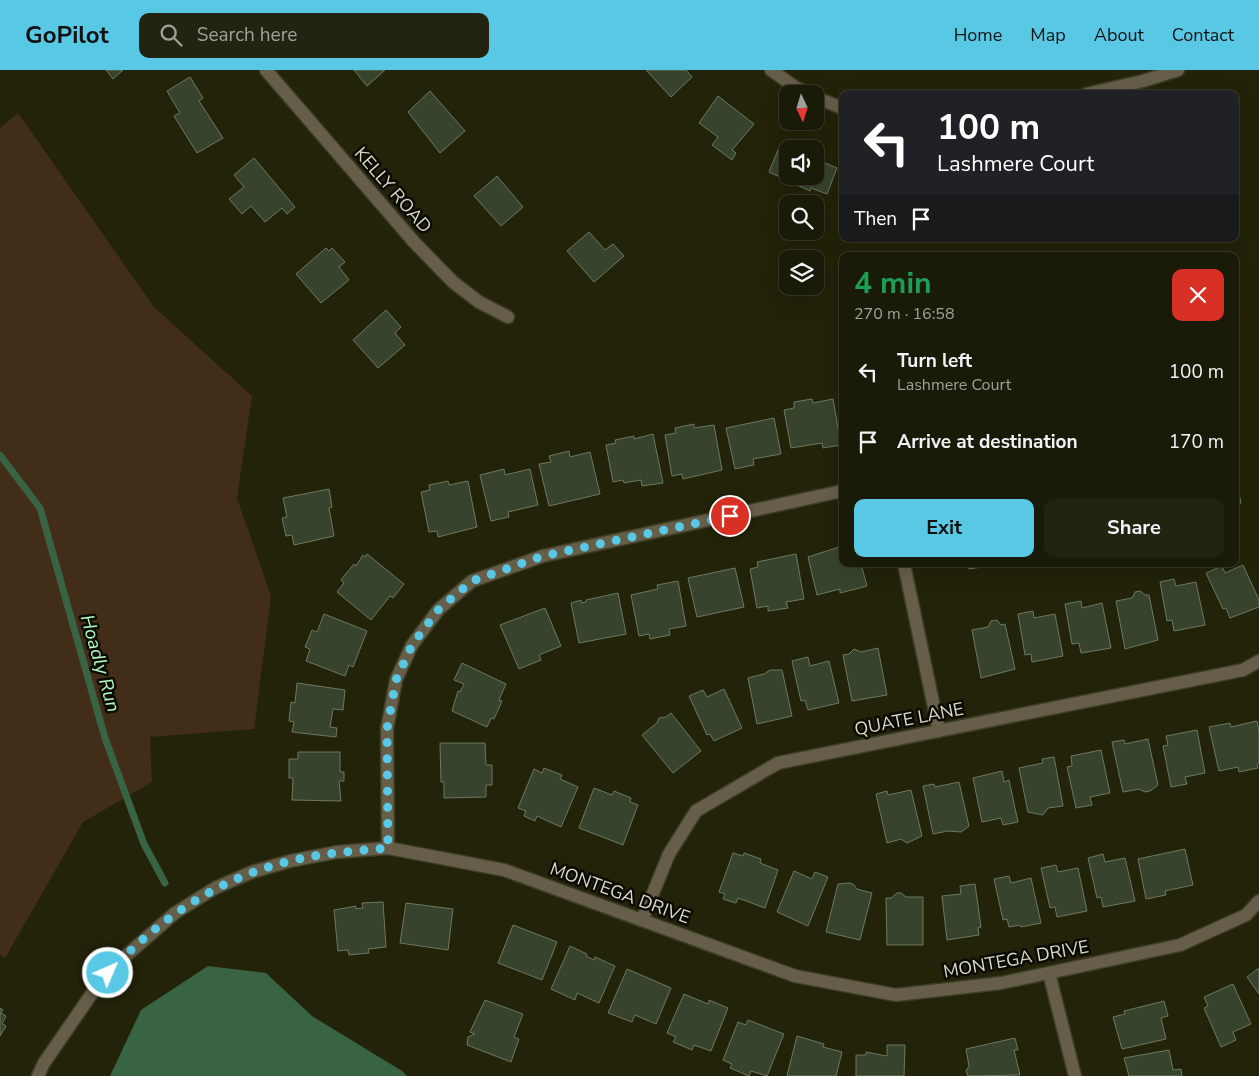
<!DOCTYPE html>
<meta charset="utf-8">
<style>
body{margin:0;font-family:"Nunito Sans",sans-serif;background:#232312;color:#f1f3f6;height:100vh;display:flex;flex-direction:column;font-size:19px;white-space:nowrap}
*{box-sizing:border-box;margin:0}
p{font-size:16px;color:#9fa19c}
.icon{flex:none;width:28px;height:28px;fill:none;stroke:currentColor;stroke-width:2;stroke-linecap:round;stroke-linejoin:round}
.map{position:relative;flex:1;overflow:hidden}
.panel{position:absolute;left:839px;top:182px;width:400px;height:315px;display:flex;flex-direction:column;background:#1a1a08;border-radius:10px;box-shadow:0 5px 20px #0002,0 0 0 1px #383829}
.panel>*{flex:none}
.banner{position:absolute;left:839px;top:20px;width:400px;height:152px;border-radius:10px;box-shadow:0 5px 20px #0002,0 0 0 1px #383829;background:#202124;color:#fff;overflow:hidden}
.needle{width:32px;rotate:176deg}
.tools{position:absolute;left:779px;top:15px;display:grid;gap:10px}
.tools a{display:grid;place-items:center;width:45px;height:45px;border-radius:10px;background:#1a1a08;box-shadow:0 5px 20px #0002,0 0 0 1px #383829;font-size:25px}
.pin{position:absolute;display:grid;place-items:center;width:42px;height:42px;color:#fff;margin:-21px;border:2px solid #fff;border-radius:50%;box-shadow:0 1px 5px #0007}
.me{position:absolute;width:55px;margin:-28px;rotate:45deg;stroke-linejoin:round;filter:drop-shadow(0 0 4px #0008)}
.turn{display:flex;align-items:center;gap:18px;height:105px;padding:0 15px;font-size:22px}
.turn .icon{width:65px;height:65px;stroke-width:2.5}
.turn b{display:block;font-size:35px;line-height:42px}
.then{display:flex;align-items:center;height:48px;padding:0 15px;background:#0003;gap:10px;font-size:19px}
.round{display:grid;place-items:center;flex:none;width:52px;height:52px;border-radius:10px;background:#232312}
.overview{display:flex;align-items:center;justify-content:space-between;height:85px;padding:0 15px}
h1{font-size:30px;font-weight:700;line-height:38px;color:#1e9e55}
.action{display:flex;gap:10px;margin-top:auto;padding:10px 15px}
.action a{flex:1;height:58px;border-radius:10px;background:#59c8e5;color:#111;font-size:20px;font-weight:700;line-height:58px;text-align:center}
.action a+a{background:#232312;color:#f1f3f6}
ul{padding:0;list-style:none}
li{display:flex;align-items:center;gap:15px;height:70px;padding:0 15px}
li div{flex:1}
li b{display:block;font-size:19px}
li em{font-style:normal}
header{display:flex;align-items:center;gap:30px;box-sizing:border-box;height:70px;padding:0 25px;background:#59c8e5;color:#111}
header strong{font-size:24px}
nav{display:flex;gap:28px;margin-inline-start:auto;font-size:18px}
.search{width:350px;height:45px;background:#232312;display:flex;align-items:center;gap:12px;box-sizing:border-box;padding:0 18px;border-radius:10px;color:#9fa19c;font-size:19px}
.map>svg:first-child{display:block}
.green{fill:#422d19}
.water{fill:#386444}
.lines{fill:none;stroke-linecap:round;stroke-linejoin:round}
.stream{stroke:#386444;stroke-width:7}
.building{fill:#38432d;stroke:#6d7961}
.street-casing{stroke:#3d3d25;stroke-width:15}
.street{stroke:#675e4a;stroke-width:12}
.route{stroke:#59c8e5;stroke-width:9;stroke-dasharray:0 16.2}
.labels{text-anchor:middle;stroke-width:5;stroke-linejoin:round;paint-order:stroke}
.street-label{font-size:18px;fill:#dadbcc;stroke:#0c0b03}
.water-label{font-size:19px;font-style:italic;fill:#b1f9c3;stroke:#0c0b03}
</style>
<header>
<strong>GoPilot</strong>
<div class="search"><svg class="icon" aria-label="search" viewBox="0 0 24 24"><circle cx="10" cy="10" r="6"/><path d="M15 15l6 6"/></svg>Search here</div>
<nav><a>Home</a><a>Map</a><a>About</a><a>Contact</a></nav>
</header>
<div class="map">
<svg width="1259" height="1006" viewBox="0 0 1259 1006">
<rect width="100%" height="100%" fill="#23230a"/>
<path class="green" d="M18 43 154 237 252 326 237 428 271 526 254 659 150 667 152 712 83 752 5 888 0 885V58Z"/>
<path class="water" d="M208 896 266 903 312 946 402 1001 407 1006H110L141 940Z"/>
<g class="lines">
<path class="stream" d="M0 385 40 438 105 668 144 774 165 813"/>
</g>
<g class="building">
<path d="M106 0H123L113 9Z"/>
<path d="M354 0H385L367 16Z"/>
<path d="M646 0H686L692 7 671 27Z"/>
<path d="M190 7 203 28 199 31 223 68 197 83 174 46 180 43 167 21Z"/>
<path d="M430 21 465 61 440 83 408 42Z"/>
<path d="M718 26 754 54 732 80 736 83 732 90 712 75 718 67 699 53Z"/>
<path d="M780 75 789 79 788 106H815V89L837 98 827 124 811 118 810 121 769 102Z"/>
<path d="M254 88 295 137 287 144 282 138 265 152 251 136 242 144 229 129 244 117 234 105Z"/>
<path d="M497 106 523 137 501 156 474 126Z"/>
<path d="M589 162 605 180 613 174 624 186 594 212 567 181Z"/>
<path d="M326 178 329 181 332 178 345 192 339 197 349 210 321 233 296 204Z"/>
<path d="M386 240 401 257 395 263 405 275 378 298 353 270Z"/>
<path d="M812 329 813 333 833 329 841 375 823 378 822 373 791 378 784 340 794 338V332Z"/>
<path d="M774 348 781 384 753 389 754 395 735 399 726 358Z"/>
<path d="M694 354V358L714 355 722 400 683 409 682 404 672 406 665 365 676 363 675 358Z"/>
<path d="M653 364 663 413 642 416 641 410 624 413 623 410 613 412 606 375 616 373 615 370 634 366V369Z"/>
<path d="M569 381 570 387 590 382 600 424 549 436 539 394 551 392 549 386Z"/>
<path d="M504 399 505 405 530 399 538 435 508 442 509 447 491 451 480 405Z"/>
<path d="M1235 405 1241 433 1235 434Z"/>
<path d="M448 411 449 415 468 411 477 457 438 467 437 461 429 462 421 422 430 420 429 415Z"/>
<path d="M329 419 332 437 329 438 334 466 294 475 292 465 286 466 282 448 287 447 283 428Z"/>
<path d="M842 476V494H861L867 516 840 523V519L817 525 808 487Z"/>
<path d="M367 484 404 514 393 528 390 526 371 550 337 522 344 513 341 510 354 494 356 496 363 485 365 487Z"/>
<path d="M796 484 804 529 786 532 788 538 768 541V536L757 538 750 499 758 497 757 492Z"/>
<path d="M956 494H987L988 496 969 499 968 494 956 496Z"/>
<path d="M1243 495 1259 530V537L1230 548 1226 538 1223 539 1206 503 1222 496 1225 503Z"/>
<path d="M735 498 744 537 697 547 688 508Z"/>
<path d="M1174 509 1176 516 1196 512 1205 555 1174 561 1172 550 1167 551 1160 512Z"/>
<path d="M678 511 686 556 669 559 670 565 650 569 649 564 639 566 631 525 658 519 657 515Z"/>
<path d="M1140 521 1145 525H1149L1158 570 1125 579 1116 531 1132 528 1135 522Z"/>
<path d="M618 523 626 564 579 573 571 533 581 530 582 533 586 532V530Z"/>
<path d="M1081 531 1082 538 1102 533 1111 578 1081 583 1079 573 1072 574 1065 534Z"/>
<path d="M545 538 561 576 539 585 541 590 519 599 500 555Z"/>
<path d="M1033 541 1034 548 1055 544 1063 586 1032 592 1031 584 1025 585 1018 544Z"/>
<path d="M324 544 367 561 353 597 349 595 345 606 306 591 310 579 305 577 312 560 317 562Z"/>
<path d="M997 550 1001 555 1005 554 1015 599 981 608 972 560 988 557 991 551Z"/>
<path d="M878 578 887 625 852 631 843 585 849 584 854 579 861 582Z"/>
<path d="M808 587 810 596 829 591 839 633 808 640 805 630 801 631 792 591Z"/>
<path d="M462 593 506 614 499 630 502 631 494 649 491 648 487 657 452 641 458 621 460 622 464 614 454 610Z"/>
<path d="M770 600H782L792 646 757 654 748 608 764 604Z"/>
<path d="M297 613 345 620 343 640 333 639 330 657 337 658 336 667 292 662 294 652 289 651 291 632 295 633Z"/>
<path d="M724 619 742 658 714 671 710 664 707 665 689 626 703 620 707 627Z"/>
<path d="M671 643 701 681 673 703 642 665 657 653 659 648 666 647Z"/>
<path d="M1257 651 1259 661V693L1257 694 1258 698 1239 702 1238 697 1219 701 1209 657 1230 653 1231 657Z"/>
<path d="M1197 660 1205 703 1185 707 1187 714 1171 717 1163 676 1168 675 1166 666Z"/>
<path d="M1148 669 1158 715 1150 721 1145 722 1139 719 1123 722 1112 672 1124 670 1125 674Z"/>
<path d="M440 673H485L486 695H492V715H486V727L444 728V712H441Z"/>
<path d="M1101 680 1110 723 1090 727 1092 735 1076 738 1067 697 1072 696 1071 686Z"/>
<path d="M298 682H340V702H344V711H339L341 731 292 730 293 708H289V689H298Z"/>
<path d="M1054 687 1063 736 1048 738 1043 745 1028 742 1019 698 1043 693 1042 689Z"/>
<path d="M544 698 562 705 560 709 578 717 561 757 537 746 535 751 524 746 526 741 518 738 534 699 542 703Z"/>
<path d="M1002 701 1004 712 1009 710 1018 752 1003 755 1001 748 982 752 973 708Z"/>
<path d="M959 712 969 756 961 762 948 761 933 764 923 716 934 714 935 717Z"/>
<path d="M594 718 612 725 614 721 631 728 630 732 638 735 623 775 579 758Z"/>
<path d="M911 720 922 766 907 773 901 769 887 773 876 724 887 721 888 725Z"/>
<path d="M1185 779 1193 815 1165 821 1166 825 1146 829 1138 789Z"/>
<path d="M733 783 743 786 744 783 761 789 760 793 778 800 765 838 738 828 736 833 723 829 725 824 719 822Z"/>
<path d="M1103 784 1105 792 1125 788 1135 831 1103 837 1101 827 1097 828 1088 788Z"/>
<path d="M1056 795 1058 802 1078 798 1087 841 1057 847 1055 837 1050 838 1041 798Z"/>
<path d="M794 801 812 809 815 802 828 807 808 856 777 842Z"/>
<path d="M1009 806 1011 813 1031 808 1041 853 1021 857 1020 855 1009 857 1007 849 1003 850 994 809Z"/>
<path d="M849 813 853 814 857 819 872 823 860 870 826 862 838 814Z"/>
<path d="M975 814 981 857 978 858 979 865 947 870 942 826 961 824 960 816Z"/>
<path d="M897 823H901L906 827H923V875H887L886 828H891Z"/>
<path d="M383 832 386 877 368 879 369 883 349 885 348 880 338 881 334 840 356 836V839L363 838 362 833Z"/>
<path d="M406 833 453 839 448 880 400 873Z"/>
<path d="M513 855 557 872 542 910 498 893Z"/>
<path d="M570 876 587 884 586 886 594 890 595 887 615 896 599 933 577 923 575 930 551 919Z"/>
<path d="M1259 898V924L1247 907Z"/>
<path d="M627 899 671 918 656 954 635 945 632 952 608 943Z"/>
<path d="M1233 914 1251 954 1233 962 1236 970 1221 977 1204 938 1208 936 1204 927Z"/>
<path d="M684 924 708 934 709 930 728 938 711 981 694 975 692 980 673 972 676 967 667 963Z"/>
<path d="M485 930 523 944 514 967 519 969 511 992 467 975 468 967 475 964 470 962Z"/>
<path d="M1164 931 1168 946 1161 948 1166 969 1122 979 1113 947 1125 944 1124 941Z"/>
<path d="M0 938 3 940 1 943 6 946 2 954 6 956 0 966Z"/>
<path d="M748 950 784 964 767 1006 751 1001 749 1006 730 998 732 994 723 990 738 952 746 955Z"/>
<path d="M797 966 824 974 823 977 842 982 836 1006H787Z"/>
<path d="M1015 968 1018 980H1014L1020 1005 968 1006 966 1001 969 996 966 979Z"/>
<path d="M887 975H905L904 1006H856V985H866V982L887 986Z"/>
<path d="M1169 980 1173 1000 1181 999 1182 1006H1129L1124 988Z"/>
</g>
<g class="lines">
<g class="street-casing">
<g id="street">
<path d="M266 0 414 172 453 212 479 232 508 247"/>
<path d="M771 0 795 17 809 24"/>
<path d="M1086 24 1143 11 1178 0"/>
<path d="M815 27 842 38"/>
<path d="M904 494 939 661"/>
<path d="M388 778 387 659 396 610 412 575 439 539 472 511 543 486 842 421"/>
<path d="M642 850 669 784 696 741 778 693 1243 600 1259 591"/>
<path d="M1049 903 1075 1006"/>
<path d="M38 1006 44 993 97 916 120 891 175 843 215 818 252 802 290 791 337 782 388 778 504 800 795 906 896 925 1001 913 1180 875 1246 845 1259 831"/>
</g>
</g>
<use href="#street" class="street"/>
</g>
<g class="lines">
<path class="route" d="M108 903C158 850 218 808 290 791 322 783 355 781 388 778L387 659 396 610 412 575 439 539 472 511 543 486 730 446"/>
</g>
<g class="labels">
<g class="street-label">
<text transform="translate(393 120) rotate(49)" y="6">KELLY ROAD</text>
<text transform="translate(909 649) rotate(-11)" y="6">QUATE LANE</text>
<text transform="translate(620 823) rotate(20)" y="6">MONTEGA DRIVE</text>
<text transform="translate(1016 889) rotate(-10)" y="6">MONTEGA DRIVE</text>
</g>
<g class="water-label">
<text transform="translate(101 593) rotate(74)" y="7">Hoadly Run</text>
</g>
</g>
</svg>
<div class="tools">
<a><svg class="needle" viewBox="-14 -14 28 28"><path d="M0-13l5 13h-10z" fill="#e53935"/><path d="M0 13l5-13h-10z" fill="#9fa19c"/></svg></a>
<a><svg class="icon" aria-label="sound" viewBox="0 0 24 24"><path d="M4 9h4l5-4v14l-5-4H4zM17 9q2 3 0 6"/></svg></a>
<a><svg class="icon" aria-label="search" viewBox="0 0 24 24"><circle cx="10" cy="10" r="6"/><path d="M15 15l6 6"/></svg></a>
<a><svg class="icon" aria-label="layers" viewBox="0 0 24 24"><path d="M12 4l9 5-9 5-9-5zM3 14l9 5 9-5"/></svg></a>
</div>
<div class="pin" style="left:730px;top:446px;background:#d93025"><svg class="icon" aria-label="arrive" viewBox="0 0 24 24"><path d="M6 21V4h12l-3 4 3 4H6"/></svg></div>
<svg class="me" style="left:108px;top:903px" viewBox="-20 -20 40 40"><circle r="17" fill="#59c8e5" stroke="#fff" stroke-width="3"/><path d="M0-11L8 9 0 5-8 9z" fill="#fff"/></svg>
<div class="banner">
<div class="turn"><svg class="icon" aria-label="left" viewBox="0 0 24 24"><path d="M17 20v-9H6M10 6l-5 5 5 5"/></svg><div><b>100 m</b>Lashmere Court</div></div>
<div class="then">Then<svg class="icon" aria-label="arrive" viewBox="0 0 24 24"><path d="M6 21V4h12l-3 4 3 4H6"/></svg></div>
</div>
<section class="panel">
<div class="overview"><div><h1>4 min</h1><p>270 m · 16:58</p></div><a class="round" style="background:#d93025;color:#fff"><svg class="icon" aria-label="close" viewBox="0 0 24 24"><path d="M6 6l12 12M18 6L6 18"/></svg></a></div>
<ul>
<li><svg class="icon" aria-label="left" viewBox="0 0 24 24"><path d="M17 20v-9H6M10 6l-5 5 5 5"/></svg><div><b>Turn left</b><p>Lashmere Court</p></div><em>100 m</em></li>
<li><svg class="icon" aria-label="arrive" viewBox="0 0 24 24"><path d="M6 21V4h12l-3 4 3 4H6"/></svg><div><b>Arrive at destination</b></div><em>170 m</em></li>
</ul>
<div class="action"><a>Exit</a><a>Share</a></div>
</section>
</div>
